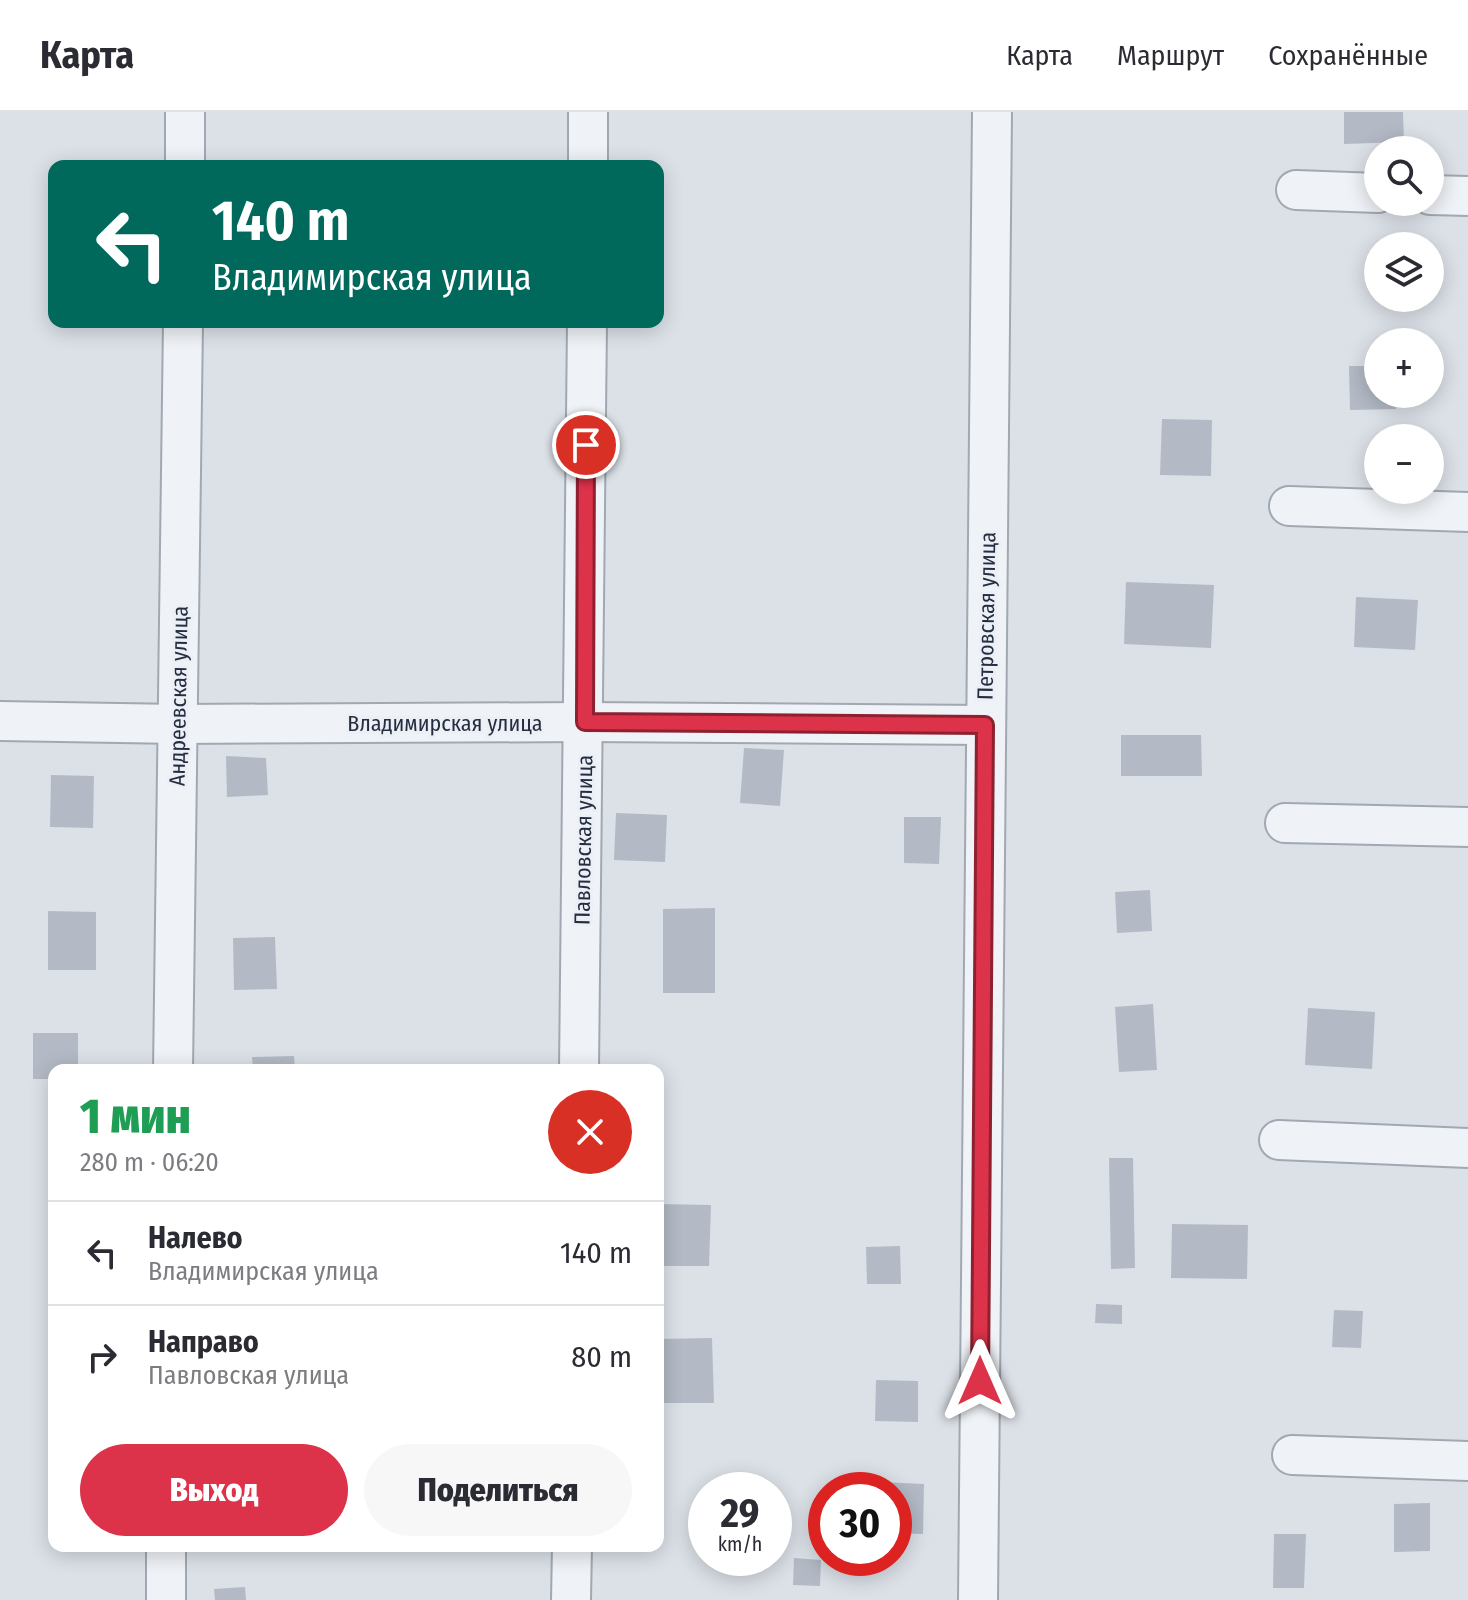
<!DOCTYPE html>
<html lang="ru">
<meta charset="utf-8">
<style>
body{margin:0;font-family:"Fira Sans Condensed",sans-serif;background:#f7f7f7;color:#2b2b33;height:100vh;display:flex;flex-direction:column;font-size:30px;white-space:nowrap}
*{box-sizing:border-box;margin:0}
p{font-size:26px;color:#7c7c81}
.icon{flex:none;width:44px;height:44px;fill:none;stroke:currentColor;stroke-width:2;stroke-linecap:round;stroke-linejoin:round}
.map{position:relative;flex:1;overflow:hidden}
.drawer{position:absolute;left:48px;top:952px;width:616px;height:488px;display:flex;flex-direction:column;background:#fff;border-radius:16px;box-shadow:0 4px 20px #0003}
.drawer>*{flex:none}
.guide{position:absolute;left:48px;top:48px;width:616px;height:168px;border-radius:16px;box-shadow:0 4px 20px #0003;background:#00695c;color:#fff;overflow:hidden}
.fabs{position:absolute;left:1364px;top:24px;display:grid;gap:16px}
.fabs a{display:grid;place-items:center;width:80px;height:80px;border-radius:50%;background:#fff;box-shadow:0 4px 20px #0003;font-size:40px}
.speed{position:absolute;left:688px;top:1360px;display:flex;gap:16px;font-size:40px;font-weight:700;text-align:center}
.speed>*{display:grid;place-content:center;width:104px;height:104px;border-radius:50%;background:#fff;box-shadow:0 4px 20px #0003;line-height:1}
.speed small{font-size:20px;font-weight:400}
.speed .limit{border:12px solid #d22;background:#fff;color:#111}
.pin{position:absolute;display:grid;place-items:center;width:68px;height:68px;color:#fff;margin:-34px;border:4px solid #fff;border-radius:50%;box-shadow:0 2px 8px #0007}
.me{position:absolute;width:88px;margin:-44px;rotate:0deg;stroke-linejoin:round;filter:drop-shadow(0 0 6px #0008)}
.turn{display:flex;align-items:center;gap:28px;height:168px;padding:0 32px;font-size:36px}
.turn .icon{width:104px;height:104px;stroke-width:2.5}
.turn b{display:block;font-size:56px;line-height:68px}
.round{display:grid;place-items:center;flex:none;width:84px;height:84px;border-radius:42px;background:#f7f7f7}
.overview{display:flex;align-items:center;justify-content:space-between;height:136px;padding:0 32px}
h1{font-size:48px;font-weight:800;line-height:60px;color:#1e9e55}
.action{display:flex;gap:16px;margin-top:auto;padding:16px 32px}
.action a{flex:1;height:92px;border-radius:48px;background:#dc324a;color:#fff;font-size:32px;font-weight:800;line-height:92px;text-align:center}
.action a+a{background:#f7f7f7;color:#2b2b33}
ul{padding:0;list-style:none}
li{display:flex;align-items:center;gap:24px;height:104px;padding:0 32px;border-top:2px solid #e1e1e2}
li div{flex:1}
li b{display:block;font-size:30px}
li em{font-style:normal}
header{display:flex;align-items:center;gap:48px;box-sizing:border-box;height:112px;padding:0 40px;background:#fff;border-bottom:2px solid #e1e1e2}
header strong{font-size:38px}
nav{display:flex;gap:44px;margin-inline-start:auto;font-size:28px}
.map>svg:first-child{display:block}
.building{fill:#b3bac5}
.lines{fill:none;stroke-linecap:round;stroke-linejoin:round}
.minor-casing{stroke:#a1a8b2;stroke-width:42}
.minor{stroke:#eff2f6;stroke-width:38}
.route-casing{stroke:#8f2030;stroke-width:20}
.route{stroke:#dc324a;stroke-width:14}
.labels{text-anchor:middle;stroke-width:6;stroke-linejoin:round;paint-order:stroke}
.street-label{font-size:22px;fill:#242e40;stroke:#ecf0f6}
</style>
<header>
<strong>Карта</strong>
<nav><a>Карта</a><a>Маршрут</a><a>Сохранённые</a></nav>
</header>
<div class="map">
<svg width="1468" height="1488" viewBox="0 0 1468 1488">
<rect width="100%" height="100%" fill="#dce1e8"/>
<g class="building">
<path d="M1344 0H1403L1404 30 1344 32Z"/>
<path d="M1349 254H1378V282H1396V297L1350 298Z"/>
<path d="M1162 307 1212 308 1211 364 1160 363Z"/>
<path d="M1126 470 1214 473 1211 536 1124 532Z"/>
<path d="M1356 485 1418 488 1415 538 1354 535Z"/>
<path d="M1121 623H1201L1202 664H1121Z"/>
<path d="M744 636 784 638 780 694 740 691Z"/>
<path d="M226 644 266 646 268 683 227 685Z"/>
<path d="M51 663 94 664 93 716 50 715Z"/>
<path d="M616 701 667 703 665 750 614 748Z"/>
<path d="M904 705H941L939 752 904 751Z"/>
<path d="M1150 778 1152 819 1117 821 1115 780Z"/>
<path d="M715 796V881H663V797Z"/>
<path d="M48 799 96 800V858H48Z"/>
<path d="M275 825 277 877 234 878 233 826Z"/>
<path d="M1153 892 1157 958 1119 960 1115 895Z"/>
<path d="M1308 896 1375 900 1372 957 1305 953Z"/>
<path d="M33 921H78V958H54V967H33Z"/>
<path d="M294 944 295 958H253L252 945Z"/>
<path d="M1109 1046H1133L1135 1156 1111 1157Z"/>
<path d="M658 1092 711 1093 709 1154H658Z"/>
<path d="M1172 1112 1248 1113 1247 1167 1171 1166Z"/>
<path d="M900 1134 901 1172H867L866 1135Z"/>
<path d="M1096 1192 1122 1193V1212L1095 1211Z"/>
<path d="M1334 1198 1363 1199 1361 1236 1332 1235Z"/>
<path d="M712 1226 714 1291H658V1227Z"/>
<path d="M876 1268 918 1269V1310L875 1309Z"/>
<path d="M880 1370 924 1372 923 1422 894 1421V1378H880Z"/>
<path d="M1430 1391V1439L1394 1440V1392Z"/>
<path d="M1274 1422H1306L1304 1476H1273Z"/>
<path d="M794 1446 821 1448 820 1474 793 1473Z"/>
<path d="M245 1475 246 1488H215L214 1477Z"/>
</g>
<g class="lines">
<g class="minor-casing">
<g id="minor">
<path d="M185 54V0"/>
<path d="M588 54V0"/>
<path d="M1296 78 1378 81"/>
<path d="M1430 83 1468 84"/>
<path d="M1289 394 1468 400"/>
<path d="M0 609 178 612 585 610 985 613"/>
<path d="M1285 711 1468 715"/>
<path d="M173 958 183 210"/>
<path d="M579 958 587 210"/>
<path d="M1279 1028 1468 1036"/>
<path d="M1292 1343 1468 1349"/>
<path d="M166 1488V1434"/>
<path d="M571 1488 572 1434"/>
<path d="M978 1488 992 0"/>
</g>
</g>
<use href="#minor" class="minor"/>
</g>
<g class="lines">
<g class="route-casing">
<path id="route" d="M586 333 585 610 985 613 980 1269"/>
</g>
<use href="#route" class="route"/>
</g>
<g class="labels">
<g class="street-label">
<text transform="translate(986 504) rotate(-89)" y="8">Петровская улица</text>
<text transform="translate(178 584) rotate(-89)" y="8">Андреевская улица</text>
<text x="445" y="619">Владимирская улица</text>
<text transform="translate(583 728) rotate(-89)" y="8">Павловская улица</text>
</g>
</g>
</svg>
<div class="fabs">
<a><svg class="icon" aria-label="search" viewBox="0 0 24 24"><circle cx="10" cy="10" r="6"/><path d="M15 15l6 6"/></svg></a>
<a><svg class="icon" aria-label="layers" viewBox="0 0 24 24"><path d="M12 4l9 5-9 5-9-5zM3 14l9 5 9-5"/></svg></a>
<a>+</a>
<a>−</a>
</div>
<div class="speed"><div>29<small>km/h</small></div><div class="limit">30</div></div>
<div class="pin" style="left:586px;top:333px;background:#d93025"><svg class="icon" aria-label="arrive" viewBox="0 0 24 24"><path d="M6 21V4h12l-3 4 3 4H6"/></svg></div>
<svg class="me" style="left:980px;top:1269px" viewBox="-20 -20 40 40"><path d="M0-17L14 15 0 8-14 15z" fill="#dc324a" stroke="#fff" stroke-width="4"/></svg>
<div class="guide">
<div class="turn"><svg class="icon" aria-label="left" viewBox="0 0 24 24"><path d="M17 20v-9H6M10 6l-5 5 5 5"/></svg><div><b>140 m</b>Владимирская улица</div></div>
</div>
<section class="drawer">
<div class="overview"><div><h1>1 мин</h1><p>280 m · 06:20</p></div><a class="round" style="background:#d93025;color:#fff"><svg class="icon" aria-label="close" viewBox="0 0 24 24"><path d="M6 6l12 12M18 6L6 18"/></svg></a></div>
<ul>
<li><svg class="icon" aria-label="left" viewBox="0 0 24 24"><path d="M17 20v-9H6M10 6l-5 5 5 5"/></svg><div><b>Налево</b><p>Владимирская улица</p></div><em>140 m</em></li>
<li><svg class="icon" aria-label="right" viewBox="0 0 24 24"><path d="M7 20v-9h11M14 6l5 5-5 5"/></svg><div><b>Направо</b><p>Павловская улица</p></div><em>80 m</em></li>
</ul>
<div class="action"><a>Выход</a><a>Поделиться</a></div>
</section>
</div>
